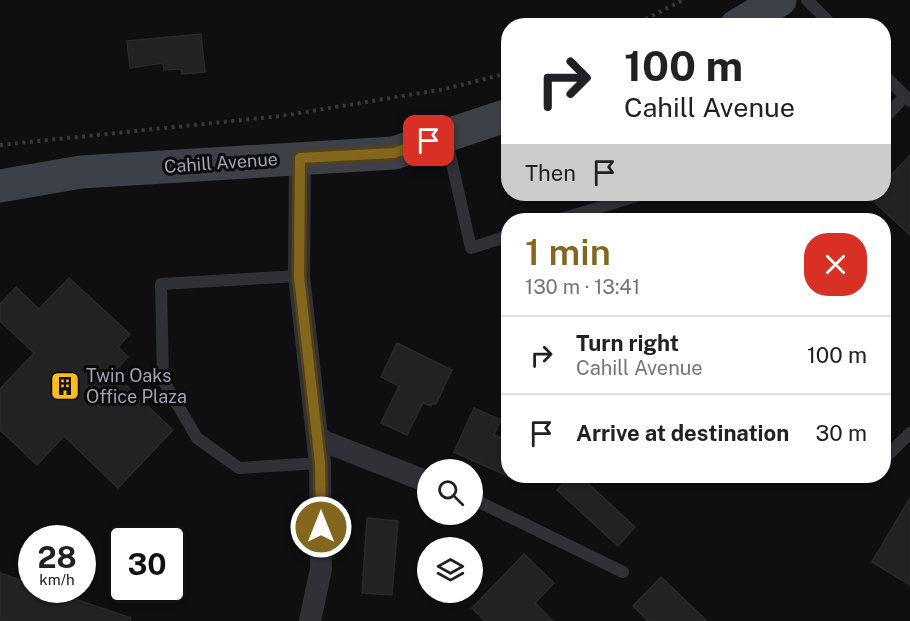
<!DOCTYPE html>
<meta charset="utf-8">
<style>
body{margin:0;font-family:"Public Sans",sans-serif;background:#f6f6f6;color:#202124;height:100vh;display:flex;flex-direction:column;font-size:22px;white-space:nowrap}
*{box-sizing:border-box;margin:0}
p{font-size:20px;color:#757577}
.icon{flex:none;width:33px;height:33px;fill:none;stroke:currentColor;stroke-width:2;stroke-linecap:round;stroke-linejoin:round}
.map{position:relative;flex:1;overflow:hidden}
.details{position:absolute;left:501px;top:213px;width:390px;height:270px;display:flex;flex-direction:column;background:#fff;border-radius:24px;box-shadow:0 2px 4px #0004}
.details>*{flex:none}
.banner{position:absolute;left:501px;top:18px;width:390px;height:183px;border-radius:24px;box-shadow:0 2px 4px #0004;background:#fff;color:#202124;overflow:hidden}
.controls{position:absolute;left:417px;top:459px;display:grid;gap:12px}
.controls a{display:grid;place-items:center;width:66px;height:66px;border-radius:50%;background:#fff;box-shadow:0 2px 4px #0004;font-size:30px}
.speed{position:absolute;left:18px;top:525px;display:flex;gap:12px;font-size:30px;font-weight:700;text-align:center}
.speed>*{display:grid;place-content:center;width:78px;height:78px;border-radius:50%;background:#fff;box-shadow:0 2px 4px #0004;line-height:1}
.speed small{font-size:15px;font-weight:400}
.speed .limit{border:3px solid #111;border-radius:9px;background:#fff;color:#111}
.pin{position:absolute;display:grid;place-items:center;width:51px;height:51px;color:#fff;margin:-26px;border-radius:12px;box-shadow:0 3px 9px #0006}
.me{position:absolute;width:66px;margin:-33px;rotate:0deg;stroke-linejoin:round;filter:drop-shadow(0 0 4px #0008)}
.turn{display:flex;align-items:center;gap:21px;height:126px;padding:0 24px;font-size:27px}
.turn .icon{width:78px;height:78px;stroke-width:2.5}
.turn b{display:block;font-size:42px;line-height:51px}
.then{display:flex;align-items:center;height:57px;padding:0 24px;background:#0003;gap:12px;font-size:22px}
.round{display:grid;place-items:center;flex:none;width:63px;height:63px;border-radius:24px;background:#f6f6f6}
.summary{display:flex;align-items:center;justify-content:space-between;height:102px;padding:0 24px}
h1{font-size:36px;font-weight:600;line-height:45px;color:#84671f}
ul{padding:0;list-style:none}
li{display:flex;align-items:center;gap:18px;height:78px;padding:0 24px;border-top:2px solid #e0e0e0}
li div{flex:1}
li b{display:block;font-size:22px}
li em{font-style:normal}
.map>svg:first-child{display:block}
.building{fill:#222225;stroke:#29292d;stroke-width:1.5}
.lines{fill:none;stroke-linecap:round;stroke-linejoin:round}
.path{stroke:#36383d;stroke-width:4;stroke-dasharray:3 4.5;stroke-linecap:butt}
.lane{stroke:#303136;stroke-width:12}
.street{stroke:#303136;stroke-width:22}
.secondary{stroke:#3e4047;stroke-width:33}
.route-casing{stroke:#564314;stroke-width:15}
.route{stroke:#84671f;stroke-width:10}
.labels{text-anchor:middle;stroke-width:6;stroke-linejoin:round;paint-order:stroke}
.street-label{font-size:18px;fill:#9fa4b4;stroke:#0b0b0c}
.poi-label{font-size:18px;fill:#9fa4b4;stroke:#0b0b0c;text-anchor:start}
</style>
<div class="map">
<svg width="910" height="621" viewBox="0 0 910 621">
<rect width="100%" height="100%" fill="#0f0f11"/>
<g class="building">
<path d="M201 34 205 72 182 74 181 69 164 70 163 63 130 68 127 41Z"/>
<path d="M910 155V235L870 198 874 194H884V183Z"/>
<path d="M69 278 130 334 118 347 128 357 113 373 173 430 118 488 64 436 37 465 0 430V389L34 353 0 321V304L16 287 39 309Z"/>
<path d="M397 343 452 370 436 404 433 403 431 406 423 403 407 435 381 423 399 386 381 377Z"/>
<path d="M474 408 501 420 494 435 508 441V476L454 452Z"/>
<path d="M570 476H580L635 527 618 546 557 490Z"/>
<path d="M910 498V585L872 562Z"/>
<path d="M367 518 398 521 392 595 362 593Z"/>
<path d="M524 554 554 583 535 603 553 621H485L472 608Z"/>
<path d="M0 573 32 584V590H48L131 618 130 621H0Z"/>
<path d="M661 577 707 621H648L633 606Z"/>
</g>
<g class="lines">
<g class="path">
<path d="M632 26 683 0"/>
<path d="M0 145 281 116 445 89 508 73"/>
</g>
<g class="lane">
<path d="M807 0 833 26"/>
<path d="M884 75 910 101"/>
<path d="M884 119 905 96"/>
<path d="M446 137 471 248 508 236"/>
<path d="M558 220 643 194"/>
<path d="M299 276 161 284 163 380 197 438 239 468 320 463"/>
<path d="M888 455 910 433"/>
<path d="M473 499 623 572"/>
</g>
<g class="street">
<path d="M300 158 299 276 320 463 321 569 310 621"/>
<path d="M318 439 428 482"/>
<path d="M472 499H473"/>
</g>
<g class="secondary">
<path d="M736 26 780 0"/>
<path d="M0 186 81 172 394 153 508 115"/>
</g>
</g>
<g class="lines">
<g class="route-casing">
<path id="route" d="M321 527 320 463 299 276 300 158 394 153 429 141"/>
</g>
<use href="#route" class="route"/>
</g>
<defs>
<g id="building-square" transform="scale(1.5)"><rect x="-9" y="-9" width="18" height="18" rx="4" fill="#ffbd19" stroke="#0b0b0c"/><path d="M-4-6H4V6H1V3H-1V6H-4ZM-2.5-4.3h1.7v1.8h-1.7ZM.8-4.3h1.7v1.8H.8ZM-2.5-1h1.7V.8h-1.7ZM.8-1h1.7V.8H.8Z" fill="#111"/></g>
</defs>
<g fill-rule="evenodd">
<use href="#building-square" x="65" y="386"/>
</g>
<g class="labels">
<g class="street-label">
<text transform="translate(221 163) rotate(-4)" y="6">Cahill Avenue</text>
</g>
<g class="poi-label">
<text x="86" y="382">Twin Oaks<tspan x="86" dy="21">Office Plaza</tspan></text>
</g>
</g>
</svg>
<div class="controls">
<a><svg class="icon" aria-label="search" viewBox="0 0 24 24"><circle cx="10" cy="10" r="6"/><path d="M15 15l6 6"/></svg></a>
<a><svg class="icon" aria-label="layers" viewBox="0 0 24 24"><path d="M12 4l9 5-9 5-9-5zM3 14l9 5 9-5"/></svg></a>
</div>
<div class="speed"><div>28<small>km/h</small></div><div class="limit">30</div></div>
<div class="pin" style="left:429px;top:141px;background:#d93025"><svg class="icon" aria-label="arrive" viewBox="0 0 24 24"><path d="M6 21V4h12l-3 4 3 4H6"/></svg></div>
<svg class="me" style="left:321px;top:527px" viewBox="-20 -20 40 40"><circle r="17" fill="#84671f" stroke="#fff" stroke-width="3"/><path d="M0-11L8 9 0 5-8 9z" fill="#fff"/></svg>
<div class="banner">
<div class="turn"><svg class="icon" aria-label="right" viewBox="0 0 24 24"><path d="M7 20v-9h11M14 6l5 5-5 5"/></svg><div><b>100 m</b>Cahill Avenue</div></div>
<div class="then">Then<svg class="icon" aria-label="arrive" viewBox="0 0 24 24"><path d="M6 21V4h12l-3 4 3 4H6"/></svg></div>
</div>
<section class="details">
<div class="summary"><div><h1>1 min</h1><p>130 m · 13:41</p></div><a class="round" style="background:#d93025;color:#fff"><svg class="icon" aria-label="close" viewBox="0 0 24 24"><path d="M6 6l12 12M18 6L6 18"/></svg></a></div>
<ul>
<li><svg class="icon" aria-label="right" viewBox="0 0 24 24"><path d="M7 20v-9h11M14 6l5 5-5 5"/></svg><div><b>Turn right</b><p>Cahill Avenue</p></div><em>100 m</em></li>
<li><svg class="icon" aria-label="arrive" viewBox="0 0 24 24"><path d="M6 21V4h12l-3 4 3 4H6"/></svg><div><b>Arrive at destination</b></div><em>30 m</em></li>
</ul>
</section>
</div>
